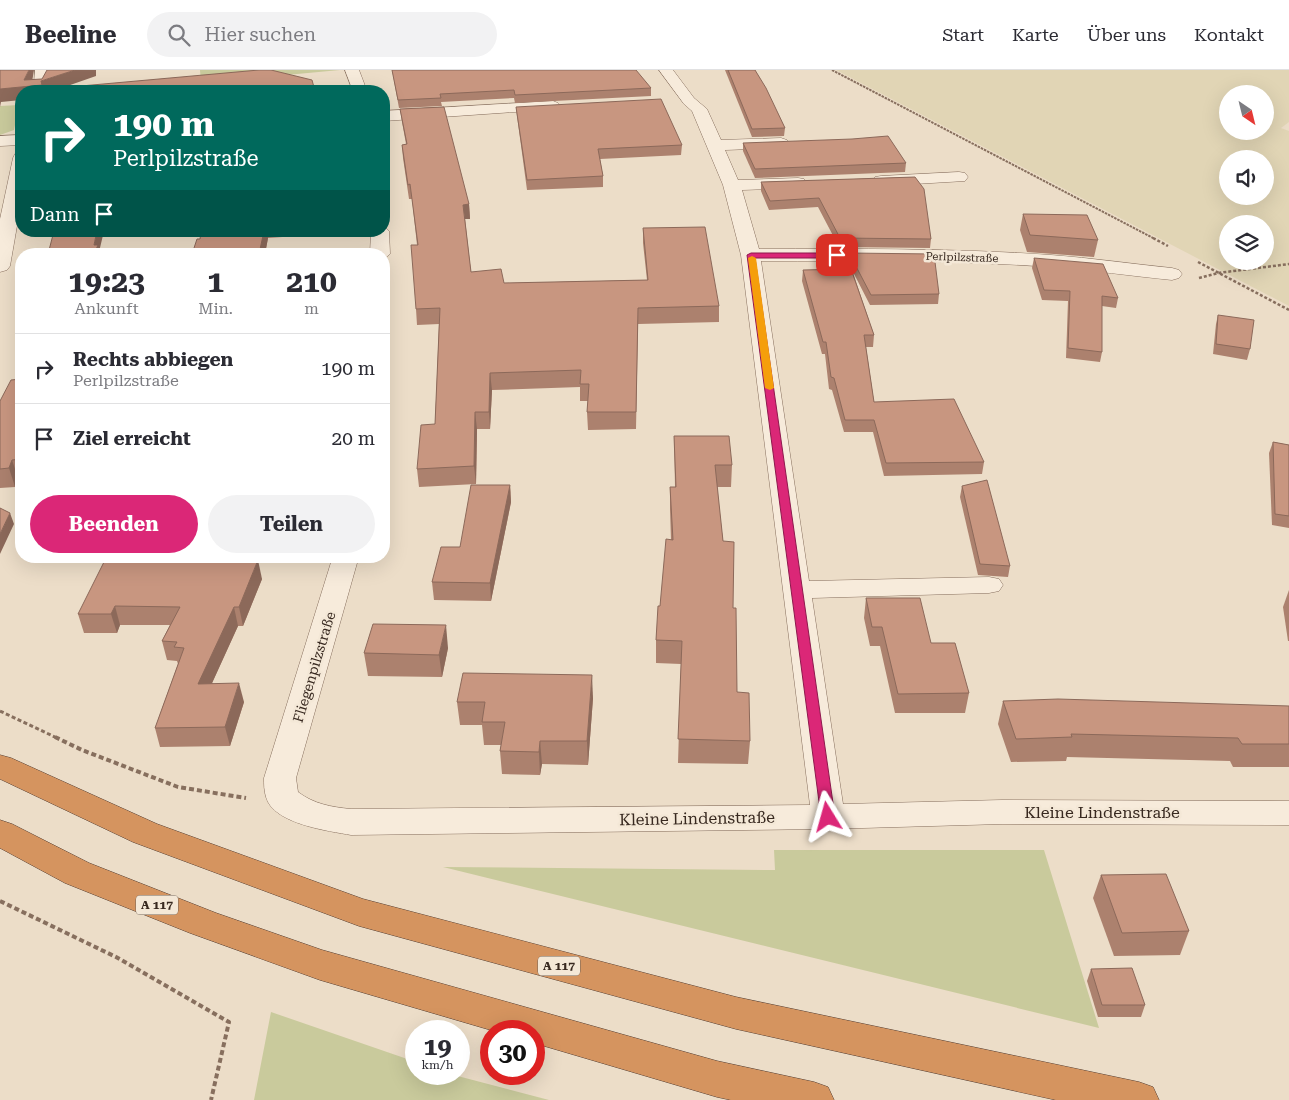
<!DOCTYPE html>
<html lang="de">
<meta charset="utf-8">
<style>
body{margin:0;font-family:"Roboto Serif",serif;background:#f2f2f3;color:#2b2b33;height:100vh;display:flex;flex-direction:column;font-size:19px;white-space:nowrap}
*{box-sizing:border-box;margin:0}
p{font-size:16px;color:#7c7c81}
.icon{flex:none;width:28px;height:28px;fill:none;stroke:currentColor;stroke-width:2;stroke-linecap:round;stroke-linejoin:round}
.map{position:relative;flex:1;overflow:hidden}
.details{position:absolute;left:15px;top:178px;width:375px;height:315px;display:flex;flex-direction:column;background:#fff;border-radius:20px;box-shadow:0 5px 20px #0002}
.details>*{flex:none}
.top-card{position:absolute;left:15px;top:15px;width:375px;height:152px;border-radius:20px;box-shadow:0 5px 20px #0002;background:#00695c;color:#fff;overflow:hidden}
.needle{width:32px;rotate:145deg}
.tools{position:absolute;left:1219px;top:15px;display:grid;gap:10px}
.tools a{display:grid;place-items:center;width:55px;height:55px;border-radius:50%;background:#fff;box-shadow:0 5px 20px #0002;font-size:25px}
.speed{position:absolute;left:405px;top:950px;display:flex;gap:10px;font-size:25px;font-weight:700;text-align:center}
.speed>*{display:grid;place-content:center;width:65px;height:65px;border-radius:50%;background:#fff;box-shadow:0 5px 20px #0002;line-height:1}
.speed small{font-size:12px;font-weight:400}
.speed .limit{border:8px solid #d22;background:#fff;color:#111}
.pin{position:absolute;display:grid;place-items:center;width:42px;height:42px;color:#fff;margin:-21px;border-radius:10px;box-shadow:0 2px 8px #0006}
.me{position:absolute;width:55px;margin:-28px;rotate:352deg;stroke-linejoin:round;filter:drop-shadow(0 0 4px #0008)}
.turn{display:flex;align-items:center;gap:18px;height:105px;padding:0 15px;font-size:22px}
.turn .icon{width:65px;height:65px;stroke-width:2.5}
.turn b{display:block;font-size:35px;line-height:42px}
.then{display:flex;align-items:center;height:48px;padding:0 15px;background:#0003;gap:10px;font-size:19px}
.eta{display:flex;justify-content:space-evenly;align-items:center;height:85px;text-align:center}
.eta b{font-size:30px;font-weight:700;line-height:35px}
.cta{display:flex;gap:10px;margin-top:auto;padding:10px 15px}
.cta a{flex:1;height:58px;border-radius:30px;background:#db2777;color:#fff;font-size:20px;font-weight:700;line-height:58px;text-align:center}
.cta a+a{background:#f2f2f3;color:#2b2b33}
ul{padding:0;list-style:none}
li{display:flex;align-items:center;gap:15px;height:70px;padding:0 15px;border-top:1px solid #e1e1e2}
li div{flex:1}
li b{display:block;font-size:19px}
li em{font-style:normal}
header{display:flex;align-items:center;gap:30px;box-sizing:border-box;height:70px;padding:0 25px;background:#fff;border-bottom:1px solid #e1e1e2}
header strong{font-size:24px}
nav{display:flex;gap:28px;margin-inline-start:auto;font-size:18px}
.search{width:350px;height:45px;background:#f2f2f3;display:flex;align-items:center;gap:12px;box-sizing:border-box;padding:0 18px;border-radius:28px;color:#7c7c81;font-size:19px}
.map>svg:first-child{display:block}
.farmland{fill:#e1d5b5;fill-rule:evenodd}
.green{fill:#c9ca9c}
.lines{fill:none;stroke-linecap:round;stroke-linejoin:round}
.minor-casing{stroke:#876f5e;stroke-width:1}
.highway-casing{stroke:#553e32;stroke-width:1}
.path-far3{stroke:#876f5e;stroke-width:2;stroke-dasharray:2.5 1;stroke-linecap:butt}
.path-far2{stroke:#876f5e;stroke-width:2.5;stroke-dasharray:3 2;stroke-linecap:butt}
.path-far1{stroke:#876f5e;stroke-width:3;stroke-dasharray:4 2.5;stroke-linecap:butt}
.path{stroke:#876f5e;stroke-width:4;stroke-dasharray:5 3;stroke-linecap:butt}
.minor{fill:#f7ebdb;fill-rule:evenodd}
.highway{fill:#d5945f;fill-rule:evenodd}
.wall{fill:#ac816e}
.shaded-wall{fill:#8c695a}
.building{fill:#c89680;stroke:#8c695a}
.route{fill:#db2777;stroke:#8e194d}
.slow{fill:#f59e0b}
.labels{text-anchor:middle;stroke-width:5;stroke-linejoin:round;paint-order:stroke}
.far-street-label{font-size:11px;fill:#382920;stroke:#f4e8d7}
.shield{fill:#f4e8d7;stroke:#706257;stroke-width:1}
.shield-label{font-size:12px;font-weight:bold;fill:#382920}
.street-label{font-size:14px;fill:#382920;stroke:#f4e8d7}
.near-street-label{font-size:16px;fill:#382920;stroke:#f4e8d7}
</style>
<header>
<strong>Beeline</strong>
<div class="search"><svg class="icon" aria-label="search" viewBox="0 0 24 24"><circle cx="10" cy="10" r="6"/><path d="M15 15l6 6"/></svg>Hier suchen</div>
<nav><a>Start</a><a>Karte</a><a>Über uns</a><a>Kontakt</a></nav>
</header>
<div class="map">
<svg width="1289" height="1030" viewBox="0 0 1289 1030">
<rect width="100%" height="100%" fill="#ecddc8"/>
<path class="farmland" d="M836 0H1289V52L1281 58 1289 61V236ZM1228 24H1265V61H1228ZM1228 89H1265V126H1228ZM1228 154H1265V191H1228Z"/>
<g class="green">
<path d="M200 0H340L201 13Z"/>
<path d="M19 35 14 60 0 65V36Z"/>
<path d="M774 780H1044L1099 958 443 797 775 800Z"/>
<path d="M271 942 416 992V1004H450L549 1030H254Z"/>
</g>
<g class="lines">
<g class="minor-casing">
<g id="minor">
<path d="M35 0H49L48 13 44 21H29L34 13Z"/>
<path d="M345 0H359L367 21H353Z"/>
<path d="M659 0H673L694 28 707 39 721 70 781 68 787 70 789 73 787 76 781 78 725 80 738 110 798 108 804 109 807 113 804 117 798 118 742 120 759 179C856 179 954 178 1051 185 1092 188 1132 194 1172 198L1179 200 1182 204 1179 208 1172 210C1132 206 1091 200 1051 197 955 190 858 191 761 191L809 511 989 507 999 509 1003 515 999 521 989 523 812 528 843 734 1002 730 1289 731V755L1002 754 828 759 351 765C329 761 273 754 266 727 264 721 264 714 264 708L333 486H359L296 708 298 722C314 734 331 737 351 739L810 735 741 185 723 115 692 41 684 34Z"/>
<path d="M553 31 558 33 561 36 558 39 384 51V41Z"/>
<path d="M21 65V75L0 76V66Z"/>
<path d="M21 83V133L10 196 7 200 0 202V149L13 88 15 84Z"/>
<path d="M959 102 965 103 968 107 965 111 881 116 875 115 872 111 875 107 881 106Z"/>
<path d="M384 156 389 161 390 184 384 189V184H370L371 161H384Z"/>
</g>
</g>
<g class="highway-casing">
<g id="highway">
<path d="M0 685 11 688 157 754 363 829 736 927 1139 1012 1153 1017 1159 1030H1056L736 959 359 856 133 772 0 709Z"/>
<path d="M0 750 12 754 89 793 216 843 322 880 717 991 814 1012 828 1017 834 1030H731L717 1027 534 973V961H494L320 910 190 863 65 813 0 778Z"/>
</g>
</g>
<path class="path-far3" d="M832 0 1155 169"/>
<g class="path-far2">
<path d="M1153 168 1168 176"/>
<path d="M1198 192 1289 240"/>
<path d="M1199 208 1218 203 1289 194"/>
</g>
<path class="path-far1" d="M0 641 57 668"/>
<g class="path">
<path d="M55 667 82 680 178 717 246 728"/>
<path d="M0 831 116 887 229 952 211 1030"/>
</g>
<use href="#minor" class="minor"/>
<use href="#highway" class="highway"/>
</g>
<g class="wall">
<path d="M392 0 651 18V26L515 33 514 28 441 32 442 36 399 38Z"/>
<path d="M725 0H755L785 58 784 66 752 67Z"/>
<path d="M516 37 682 75 681 85 600 89 603 106V117L527 120 517 46Z"/>
<path d="M400 39 469 134 470 149H465L471 202 504 213 647 210 643 173V158L719 236V252L638 254 636 359 588 360 587 342 588 331H580V317L492 320 490 359H477L476 414 419 417 417 399 435 354 439 254 417 255 416 239 417 175 412 129H409L403 88 402 75 406 74 402 52Z"/>
<path d="M743 73 906 93 905 102 755 108 743 81Z"/>
<path d="M915 107 931 169 930 178 839 177 818 137 769 140 761 121V112Z"/>
<path d="M1023 144 1098 170 1094 187 1027 182 1020 160Z"/>
<path d="M201 161H326V164L268 168 265 184H192L200 169Z"/>
<path d="M849 183 939 224 938 234 870 235 852 200 874 265 873 277H866L874 332 984 392 982 404 884 406 873 362H844L832 320 829 319 825 284H822L802 211 803 200 851 199 848 193Z"/>
<path d="M1034 188 1118 228 1116 238 1102 236V282L1100 292 1066 288 1068 231 1042 230 1032 198Z"/>
<path d="M1218 245 1250 279 1247 290 1213 284 1216 254Z"/>
<path d="M21 309V408H18L15 417 0 418V331Z"/>
<path d="M674 366 732 395 731 417H717L723 471 733 538 737 622 750 671 748 694 678 693 681 594 656 593V570L660 536 671 470 670 439V417H675Z"/>
<path d="M1273 372 1289 375V458L1272 455 1269 383Z"/>
<path d="M510 415 511 432 491 531 434 530 432 512Z"/>
<path d="M962 416 1010 496 1008 507 978 505 960 427Z"/>
<path d="M230 490 262 509 243 556H238L212 613 244 632 230 676 160 677 155 658 178 594 177 591 167 590 162 571 170 555H120L117 563H84L78 544Z"/>
<path d="M1289 520V571H1288L1283 537Z"/>
<path d="M866 528 931 573 969 623 965 643H895L880 576H870L864 548Z"/>
<path d="M448 578 442 607 368 606 364 583Z"/>
<path d="M593 628 588 695 542 694 540 705 502 704 500 681 501 675H484L482 655H460L457 632Z"/>
<path d="M1003 631 1289 636V697H1233L1230 691 1067 687 1066 691 1011 692 998 654Z"/>
<path d="M1101 805 1189 861 1180 885 1114 886 1093 828Z"/>
<path d="M1091 899 1145 935 1141 947H1098L1087 911Z"/>
</g>
<g class="shaded-wall">
<path d="M29 0H34L32 12 41 11 75 0H96V6L53 21H21V30L1 32 0 37V19L24 10Z"/>
<path d="M469 134 470 149H465L463 135Z"/>
<path d="M97 161H104L99 182 100 184H94V175Z"/>
<path d="M264 161H267L268 168 265 184H259Z"/>
<path d="M490 303 492 320 490 359 489 342Z"/>
<path d="M475 342 477 359 476 414 474 396Z"/>
<path d="M12 390 18 408 15 417 9 398Z"/>
<path d="M510 415 511 432 491 531 490 513Z"/>
<path d="M10 443 14 454 0 484V464Z"/>
<path d="M219 486H232L222 508 218 490Z"/>
<path d="M258 490 262 509 243 556 239 537Z"/>
<path d="M115 536 120 555 117 563 111 544Z"/>
<path d="M234 537 238 556 203 633 198 614Z"/>
<path d="M446 555 448 578 442 607 439 585Z"/>
<path d="M592 605 593 628 588 695 587 671Z"/>
<path d="M239 613 244 632 230 676 225 657Z"/>
<path d="M540 671 542 694 540 705 539 682Z"/>
</g>
<g class="building">
<path d="M0 0H29L24 10 42 9 47 0H75L41 11 42 15 0 19Z"/>
<path d="M259 0H271L312 10 315 21H79L81 16Z"/>
<path d="M392 0H636L651 18 515 25 514 20 440 24 441 28 398 30Z"/>
<path d="M728 0H755L766 18 785 58 752 59Z"/>
<path d="M661 29 682 75 598 79 603 106 527 110 516 37Z"/>
<path d="M444 37 469 134 463 135 471 202 501 199 504 213 648 210 643 158 705 157 719 236 638 238 636 342H587L589 314H580L581 300 490 303 489 342H475L474 396 417 399 421 355 435 354 440 238 416 239 411 175H418L410 114 408 115 402 75 407 74 400 39Z"/>
<path d="M888 66 906 93 755 99 743 73 852 69Z"/>
<path d="M915 107 924 119 931 169 840 168 819 128 770 131 761 112Z"/>
<path d="M1023 144 1087 145 1098 170 1030 165Z"/>
<path d="M54 161H97L94 175H98L94 184H48Z"/>
<path d="M201 161H264L259 184H192L197 169H200Z"/>
<path d="M849 183 934 184 939 224 871 225Z"/>
<path d="M1034 188 1103 194 1118 228 1102 226V282L1068 278 1070 221 1044 220Z"/>
<path d="M851 199 874 265H864L874 332 954 329 984 392 886 393 874 350H845L834 308 831 307 826 272H823L803 200Z"/>
<path d="M1218 245 1254 250 1250 279 1216 274Z"/>
<path d="M21 309V389L12 390 9 398 0 399V331L11 310Z"/>
<path d="M674 366H729L732 395H715L723 471 734 472 733 538H736L737 622 749 623 750 671 678 669 682 571 656 570 658 536H660L666 469 673 470 670 417H676Z"/>
<path d="M1273 372 1289 375V446L1275 444Z"/>
<path d="M987 410 1010 496 980 494 962 416Z"/>
<path d="M471 415H510L490 513 432 512 441 477H460Z"/>
<path d="M0 438 10 443 0 464Z"/>
<path d="M107 486H219L218 490H258L239 537H234L198 614 239 613 225 657 155 658 184 578 174 577 177 572 162 571 180 537 115 536 111 544H78Z"/>
<path d="M866 528H920L931 573H955L969 623 898 624 882 557H872Z"/>
<path d="M373 554 446 555 439 585 364 583Z"/>
<path d="M463 603 592 605 587 671H540L539 682 500 681 505 652H482L485 632H457Z"/>
<path d="M1058 629 1289 636V674H1242L1238 668 1071 664 1072 667 1016 669 1003 631Z"/>
<path d="M1166 804 1189 861 1122 863 1101 805Z"/>
<path d="M1132 898 1145 935H1102L1091 899Z"/>
</g>
<path class="route" d="M751 183H837L841 185 837 188H755L835 747 833 750 828 752 823 750 821 747 747 185Z"/>
<path class="slow" d="M752 186 756 188 774 318 770 320 765 318 748 188Z"/>
<g class="labels">
<g class="far-street-label">
<text transform="translate(962 187) rotate(2)" y="4">Perlpilzstraße</text>
</g>
<g class="shield">
<rect x="136" y="825.5" width="42" height="19" rx="4"/>
<rect x="538" y="886.5" width="42" height="19" rx="4"/>
</g>
<g class="shield-label">
<text x="157" y="839">A 117</text>
<text x="559" y="900">A 117</text>
</g>
<g class="street-label">
<text transform="translate(314 597) rotate(-73)" y="5">Fliegenpilzstraße</text>
</g>
<g class="near-street-label">
<text x="1102" y="748">Kleine Lindenstraße</text>
<text transform="translate(697 748) rotate(-1)" y="6">Kleine Lindenstraße</text>
</g>
</g>
</svg>
<div class="tools">
<a><svg class="needle" viewBox="-14 -14 28 28"><path d="M0-13l5 13h-10z" fill="#e53935"/><path d="M0 13l5-13h-10z" fill="#7c7c81"/></svg></a>
<a><svg class="icon" aria-label="sound" viewBox="0 0 24 24"><path d="M4 9h4l5-4v14l-5-4H4zM17 9q2 3 0 6"/></svg></a>
<a><svg class="icon" aria-label="layers" viewBox="0 0 24 24"><path d="M12 4l9 5-9 5-9-5zM3 14l9 5 9-5"/></svg></a>
</div>
<div class="speed"><div>19<small>km/h</small></div><div class="limit">30</div></div>
<div class="pin" style="left:837px;top:185px;background:#d93025"><svg class="icon" aria-label="arrive" viewBox="0 0 24 24"><path d="M6 21V4h12l-3 4 3 4H6"/></svg></div>
<svg class="me" style="left:828px;top:747px" viewBox="-20 -20 40 40"><path d="M0-17L14 15 0 8-14 15z" fill="#db2777" stroke="#fff" stroke-width="4"/></svg>
<div class="top-card">
<div class="turn"><svg class="icon" aria-label="right" viewBox="0 0 24 24"><path d="M7 20v-9h11M14 6l5 5-5 5"/></svg><div><b>190 m</b>Perlpilzstraße</div></div>
<div class="then">Dann<svg class="icon" aria-label="arrive" viewBox="0 0 24 24"><path d="M6 21V4h12l-3 4 3 4H6"/></svg></div>
</div>
<section class="details">
<div class="eta">
<div><b>19:23</b><p>Ankunft</p></div>
<div><b>1</b><p>Min.</p></div>
<div><b>210</b><p>m</p></div>
</div>
<ul>
<li><svg class="icon" aria-label="right" viewBox="0 0 24 24"><path d="M7 20v-9h11M14 6l5 5-5 5"/></svg><div><b>Rechts abbiegen</b><p>Perlpilzstraße</p></div><em>190 m</em></li>
<li><svg class="icon" aria-label="arrive" viewBox="0 0 24 24"><path d="M6 21V4h12l-3 4 3 4H6"/></svg><div><b>Ziel erreicht</b></div><em>20 m</em></li>
</ul>
<div class="cta"><a>Beenden</a><a>Teilen</a></div>
</section>
</div>
